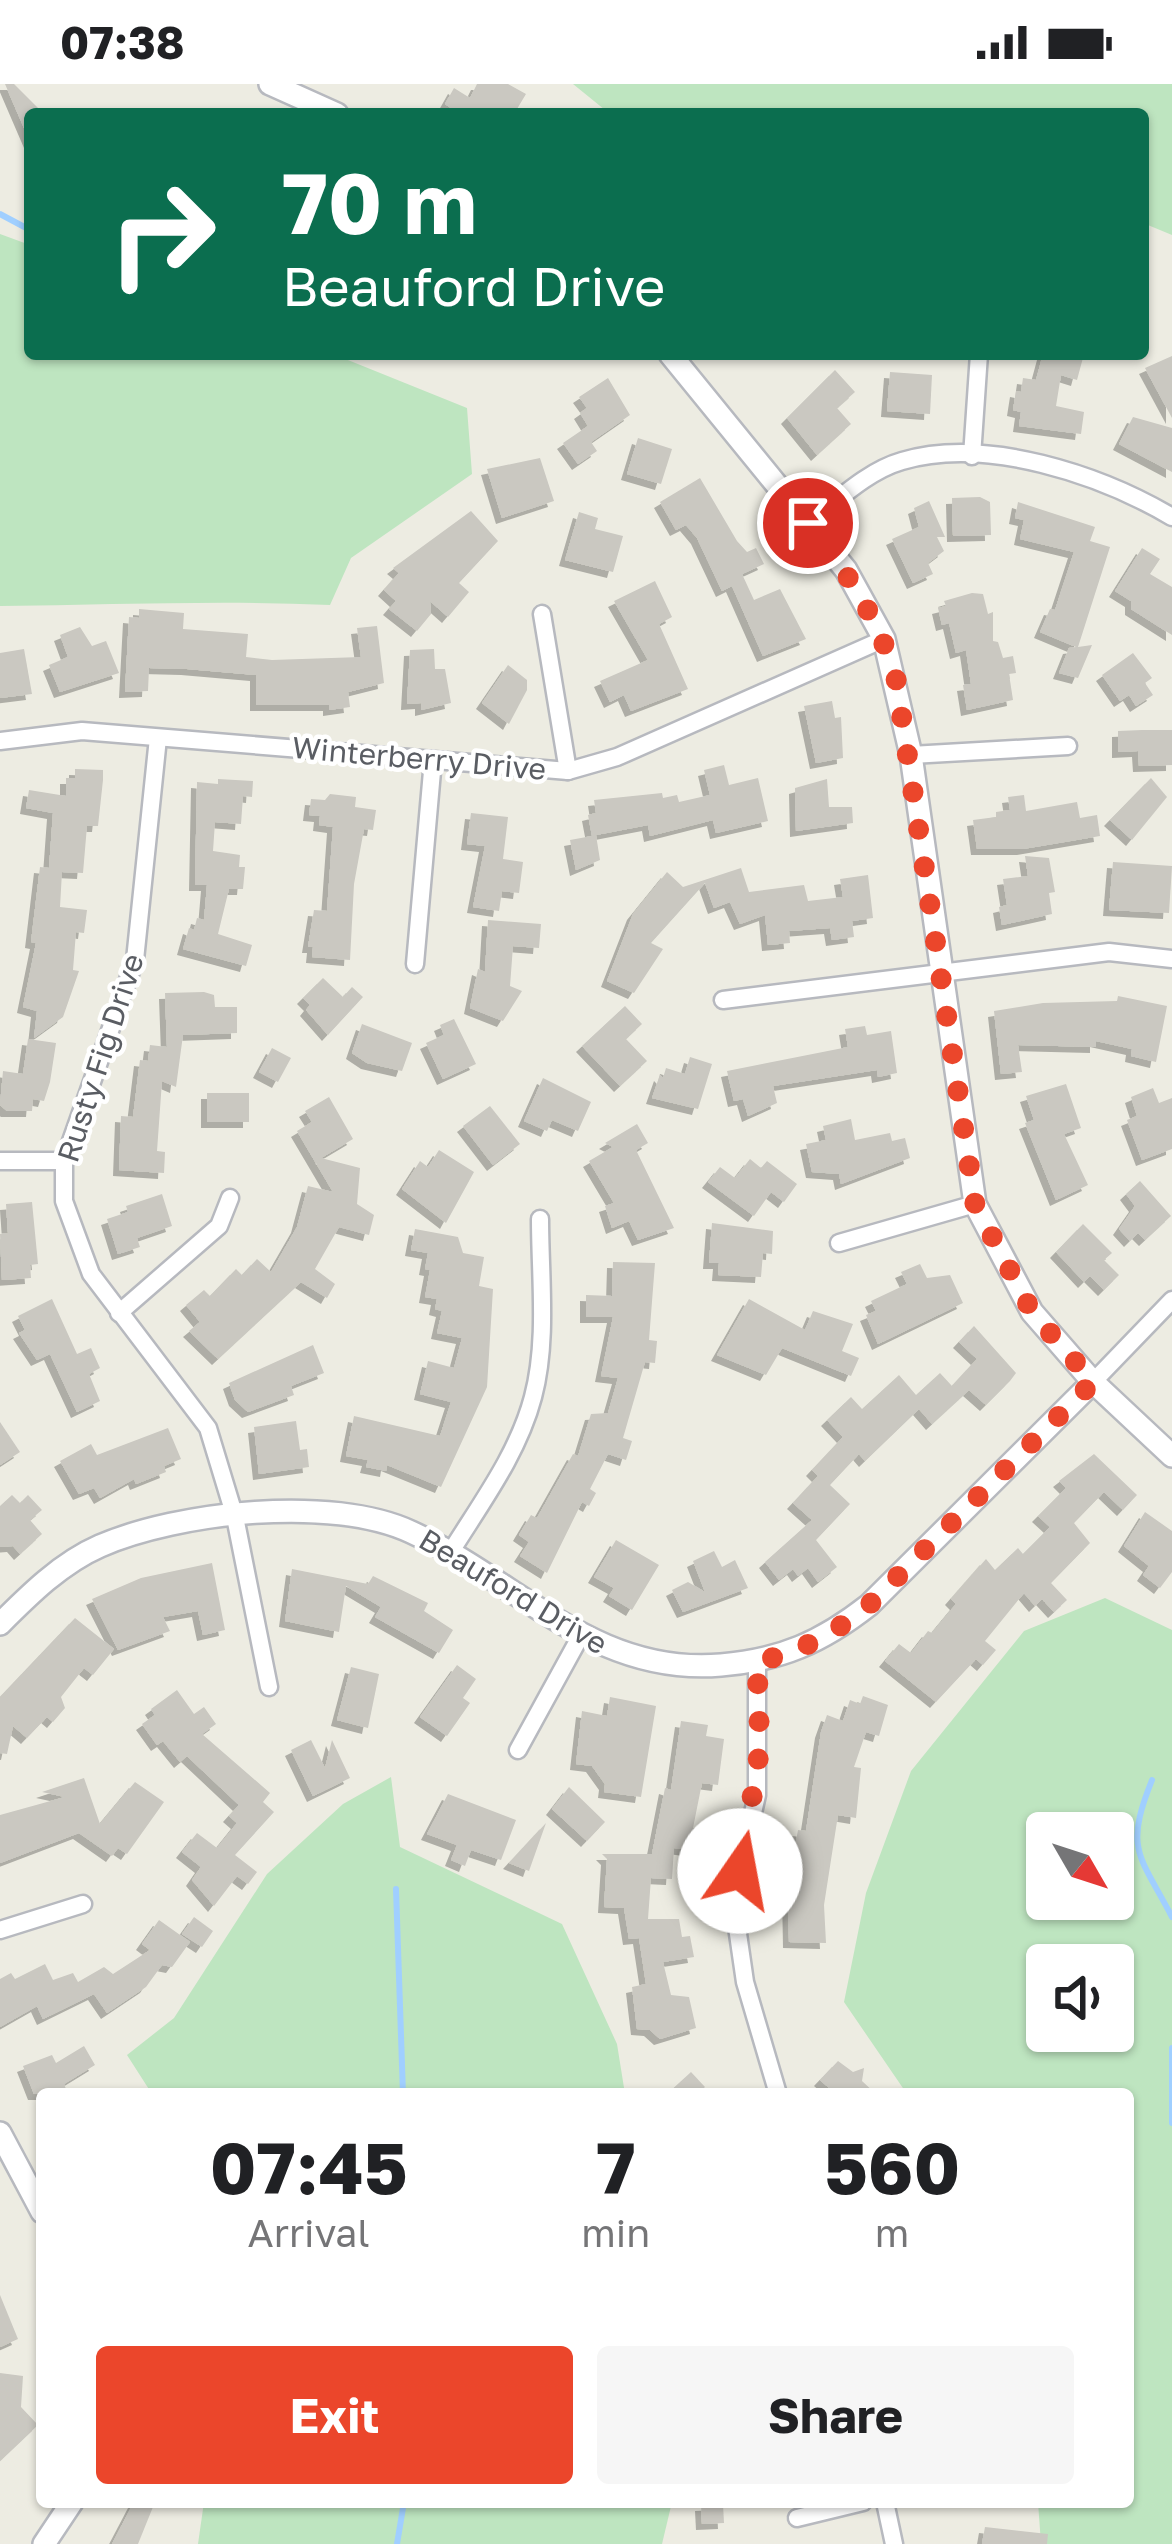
<!DOCTYPE html>
<style>
body{margin:0;font-family:"Golos Text",sans-serif;background:#f6f6f6;color:#202124;height:100vh;display:flex;flex-direction:column;font-size:45px;white-space:nowrap}
*{box-sizing:border-box;margin:0}
p{font-size:39px;color:#757577}
.icon{flex:none;width:66px;height:66px;fill:none;stroke:currentColor;stroke-width:2;stroke-linecap:round;stroke-linejoin:round}
.map{position:relative;flex:1;overflow:hidden}
.drawer{position:absolute;left:36px;top:2004px;width:1098px;height:420px;display:flex;flex-direction:column;background:#fff;border-radius:12px;box-shadow:0 3px 9px #0004}
.drawer>*{flex:none}
.guide{position:absolute;left:24px;top:24px;width:1125px;height:252px;border-radius:12px;box-shadow:0 3px 9px #0004;background:#0b6e4f;color:#fff;overflow:hidden}
.needle{width:78px;rotate:129deg}
.buttons{position:absolute;left:1026px;top:1728px;display:grid;gap:24px}
.buttons a{display:grid;place-items:center;width:108px;height:108px;border-radius:12px;background:#fff;box-shadow:0 3px 9px #0004;font-size:60px}
.pin{position:absolute;display:grid;place-items:center;width:102px;height:102px;color:#fff;margin:-51px;border:6px solid #fff;border-radius:50%;box-shadow:0 3px 12px #0007}
.me{position:absolute;width:132px;margin:-66px;rotate:12deg;stroke-linejoin:round;filter:drop-shadow(0 0 9px #0008)}
.turn{display:flex;align-items:center;gap:42px;height:252px;padding:0 60px;font-size:54px}
.turn .icon{width:156px;height:156px;stroke-width:2.5}
.turn b{display:block;font-size:84px;line-height:102px}
.eta{display:flex;justify-content:space-evenly;align-items:center;height:204px;text-align:center}
.eta b{font-size:72px;font-weight:700;line-height:84px}
.cta{display:flex;gap:24px;margin-top:auto;padding:24px 60px}
.cta a{flex:1;height:138px;border-radius:12px;background:#eb462b;color:#fff;font-size:48px;font-weight:700;line-height:138px;text-align:center}
.cta a+a{background:#f6f6f6;color:#202124}
.status{display:flex;justify-content:space-between;align-items:center;height:84px;padding:0 60px;background:#fff;direction:ltr}
.status svg{height:33px;fill:currentColor}
.map>svg:first-child{display:block}
.green{fill:#bee5c0;fill-rule:evenodd}
.lines{fill:none;stroke-linecap:round;stroke-linejoin:round}
.stream{stroke:#a0cfff;stroke-width:6}
.building{fill:#cac8c1;filter:url(#shadow)}
.minor-casing{stroke:#b7b9bf;stroke-width:21}
.tertiary-casing{stroke:#b7b9bf;stroke-width:26}
.minor{stroke:#fff;stroke-width:16}
.tertiary{stroke:#fff;stroke-width:21}
.route{stroke:#eb462b;stroke-width:21;stroke-dasharray:0 37.8}
.labels{text-anchor:middle;stroke-width:9;stroke-linejoin:round;paint-order:stroke}
.street-label{font-size:30px;fill:#5a5d63;stroke:#fff}
</style>
<div class="status"><b>07:38</b><svg viewBox="0 0 49 12"><path d="M0 12V9h3v3zM5 12V6h3v6zM10 12V3h3v9zM15 12V0h3v12zM26 1h20v11H26zM47 4h2v5h-2z"/></svg></div>
<div class="map">
<svg width="1172" height="2460" viewBox="0 0 1172 2460">
<defs>
<filter id="shadow"><feDropShadow dx="-6" dy="6" stdDeviation="0" flood-color="#0004"/></filter>
</defs>
<rect width="100%" height="100%" fill="#edece2"/>
<g class="green">
<path d="M573 0H1172V151L1143 139V30H610Z"/>
<path d="M0 150 30 161V270H333L467 324 472 390 351 474 330 521C220 516 111 521 0 522Z"/>
<path d="M1105 1514 1172 1546V2460H1041L1038 2418H1128V2010H907L844 1918 866 1809 911 1687 1024 1547ZM1047 1749H1113V1815H1047ZM1047 1881H1113V1947H1047Z"/>
<path d="M391 1693 400 1763 562 1840 617 1960 625 2010H152L127 1971 174 1934 267 1790 343 1720Z"/>
<path d="M204 2418H672L662 2460H198Z"/>
</g>
<g class="lines">
<g class="stream">
<path d="M0 130 30 146"/>
<path d="M1152 1696C1124 1766 1139 1770 1172 1833"/>
<path d="M396 1805 403 2010"/>
<path d="M1172 1964V2039"/>
<path d="M397 2460 404 2418"/>
</g>
</g>
<g class="building">
<path d="M5 0H14L44 30H30V58Z"/>
<path d="M477 0H508L526 10 514 30H460L445 20 454 4 470 14Z"/>
<path d="M1043 270H1084L1077 296 1061 291 1056 322 1084 328 1081 350 1019 342 1021 328 1013 326 1016 307 1021 308 1023 294 1036 296Z"/>
<path d="M1172 272V334L1145 284Z"/>
<path d="M835 286 855 308 837 324 851 340 817 371 787 334Z"/>
<path d="M890 288 932 291 930 330 887 327Z"/>
<path d="M608 294 630 331 591 358 597 367 578 380 563 359 588 342 580 329 587 324 579 313Z"/>
<path d="M1133 333 1172 344V388L1119 360Z"/>
<path d="M638 354 672 365 661 400 627 390Z"/>
<path d="M540 374 554 417 502 434 487 385Z"/>
<path d="M700 394 737 457 747 468 756 464 764 480 742 490 754 516 780 505 806 555 763 572 732 502 722 507 697 454 686 441 676 446 660 418Z"/>
<path d="M980 413 990 418 991 451 953 452 952 414Z"/>
<path d="M929 417 945 453H937L944 467 928 479 933 490 913 499 892 455 919 443 914 424Z"/>
<path d="M1018 418 1095 443 1090 457 1110 463 1078 563 1092 561 1078 594 1059 589 1069 564 1076 563 1040 548 1050 525 1055 526 1074 468 1020 455 1024 436 1015 434Z"/>
<path d="M471 427 498 457 459 499 469 508 448 533 430 517 431 530 417 547 389 525 396 517 384 506 399 489 393 484Z"/>
<path d="M579 428 598 434 595 445 623 452 613 488 565 476Z"/>
<path d="M1142 464 1160 475 1150 490 1172 503V551L1131 525V517L1115 507Z"/>
<path d="M655 497 672 533 659 540 688 605 631 627 624 611 610 618 600 597 648 576 614 517Z"/>
<path d="M972 509 983 510 988 530 993 528V557L998 558 1003 574 1013 572 1016 589 1009 590 1013 616 967 626 963 601 971 600 966 566 956 569 949 539 942 541 938 524 946 522 944 517Z"/>
<path d="M139 525 184 529 183 545 248 550 246 573 272 576 361 573 357 544 377 542 384 599 348 608 350 623 329 626V621H256V591L187 585 149 584 148 607 125 608 129 533 139 534Z"/>
<path d="M80 543 92 562 106 557 119 589 60 608 49 581 68 573 60 551Z"/>
<path d="M24 565 32 610 0 614V569Z"/>
<path d="M434 565 435 585H445L451 619 421 626V619L407 620 410 566Z"/>
<path d="M1133 569 1152 594 1145 599 1153 611 1136 622 1129 611 1120 617 1102 591Z"/>
<path d="M508 581 527 596V606L509 640 482 619Z"/>
<path d="M832 617 835 634 841 633 843 674 816 679 804 622Z"/>
<path d="M1142 646H1172V681L1139 682 1138 667 1118 668V647Z"/>
<path d="M724 681 729 701 758 694 768 737 716 749 713 736 650 752 648 741 596 751 600 776 576 786 570 756 592 752 588 731 596 729 594 716 662 709 663 714 677 711 679 718 710 711 704 686Z"/>
<path d="M75 685 103 686V696L98 742H87L83 789 62 788 60 823 87 826 84 849 76 848 73 886 79 887 63 933 34 954 37 927 23 923 36 859 31 858 40 783 49 784 53 729 26 724 29 706 66 712V694H75Z"/>
<path d="M1151 694 1167 713 1132 756 1110 736Z"/>
<path d="M218 695 253 697 252 713 243 712 241 740 215 738 213 767 240 771 239 783H245L243 805H229L218 850 252 861 246 882 183 865 189 844 194 846 197 834 204 836 207 801H195L197 698 218 700Z"/>
<path d="M827 695 829 723H852L853 739 796 747 795 704Z"/>
<path d="M330 710 356 713 355 723 376 726 373 746 364 745 354 800 350 876 312 873 313 863H308L314 826 327 827 333 743 319 741 320 732 309 731 311 715 325 716Z"/>
<path d="M1024 711 1026 727 1077 718 1080 734 1097 731 1100 752 1023 765H977L973 736 996 733V728L1010 726 1008 713Z"/>
<path d="M471 729 508 733 503 775 523 778 519 809 502 807 499 827 473 823 485 762 467 760Z"/>
<path d="M1025 772 1049 774 1055 808 1049 809 1052 830 1002 841 999 823 1007 821 1003 795 1028 792Z"/>
<path d="M1113 778 1172 782 1169 829 1109 826Z"/>
<path d="M741 784 749 808 804 801 808 817 843 813 840 795 868 791 873 834 852 837 854 853 832 856 830 844 789 847 790 859 768 861 765 831 740 840 730 818 714 824 705 799 651 859 663 865 634 909 607 897 633 830 667 788 683 803Z"/>
<path d="M488 836 541 840 539 864 513 862 510 902 522 907 503 937 470 924 478 885 485 888Z"/>
<path d="M323 894 343 913 352 903 363 913 328 951 306 926 310 921 303 914Z"/>
<path d="M204 908 214 911 215 923H237V949L183 951 176 1003 162 997 157 1067 165 1068 164 1089 119 1086 121 1032 133 1033 140 976 148 977 150 961 167 963 165 909Z"/>
<path d="M1118 912 1167 922 1156 978 1131 972 1132 965 1096 957V963L1018 961 1022 988 1001 990 994 927 1043 919 1117 917Z"/>
<path d="M625 922 642 940 626 955 647 977 620 1002 582 962Z"/>
<path d="M454 935 476 980 443 995 426 959 444 951 440 941Z"/>
<path d="M362 940 412 959 402 987 367 979 352 969Z"/>
<path d="M865 942 867 951 891 947 897 989 878 993 877 986 773 1002 777 1019 748 1032 743 1015 734 1017 727 987 848 963 845 945Z"/>
<path d="M28 955 56 959 50 998 44 1017 33 1015 32 1027H7L0 1021 3 987 23 990Z"/>
<path d="M272 964 291 974 278 998 259 988Z"/>
<path d="M690 973 712 980 698 1025 652 1014 660 991 663 994 666 984 685 990Z"/>
<path d="M543 994 591 1018 578 1047 552 1036 547 1047 524 1037Z"/>
<path d="M1066 1000 1081 1044 1064 1050 1088 1101 1056 1116 1025 1039 1034 1036 1026 1012Z"/>
<path d="M1153 1004 1159 1019 1172 1014V1065L1142 1076 1127 1036 1137 1032 1131 1013Z"/>
<rect x="207" y="1009" width="42" height="29"/>
<path d="M329 1013 353 1055 321 1074 360 1084 357 1120 374 1131 369 1151 339 1143 315 1185 335 1200 327 1214 301 1198 218 1275 189 1247 200 1238 186 1221 204 1206 210 1212 236 1185 242 1191 257 1175 271 1188 297 1143 308 1102 333 1108 297 1047 312 1038 305 1027Z"/>
<path d="M490 1022 520 1060 493 1081 463 1042Z"/>
<path d="M851 1035 855 1056 890 1049 892 1057 905 1054 910 1074 841 1100 839 1090 812 1088 806 1060 826 1056 823 1042Z"/>
<path d="M637 1040 648 1059 636 1066 674 1144 638 1156 629 1137 612 1144 605 1122 614 1119 589 1077 613 1063 605 1059Z"/>
<path d="M439 1066 474 1088 446 1139 402 1105 420 1077 428 1083Z"/>
<path d="M750 1075 761 1084 767 1077 797 1100 784 1118 771 1108 754 1132 708 1098 720 1083 735 1094Z"/>
<path d="M1140 1097 1171 1132 1145 1156 1138 1149 1130 1157 1119 1145 1135 1122 1126 1110Z"/>
<path d="M162 1110 172 1142 137 1154 140 1163 118 1170 107 1135 128 1128 126 1122Z"/>
<path d="M32 1118 38 1180 30 1181 31 1194 2 1196 0 1150 8 1149 6 1120Z"/>
<path d="M712 1139 773 1147 772 1170 763 1169 761 1193 718 1191 719 1179H709Z"/>
<path d="M1083 1140 1112 1169 1104 1176 1119 1191 1104 1206 1090 1192 1084 1198 1056 1168Z"/>
<path d="M415 1145 458 1153 463 1169 484 1173 479 1202 493 1205 487 1303 441 1403 387 1381 386 1387 366 1383 368 1376 346 1372 354 1332 440 1352 451 1318 420 1310 428 1277 454 1284 462 1254 437 1249 442 1227 435 1225 437 1215 425 1213 430 1186 425 1185 428 1169 411 1166Z"/>
<path d="M613 1178 655 1179 649 1256 657 1257 655 1279 645 1278 623 1354 632 1357 626 1376 608 1370 590 1405 596 1409 589 1422 582 1418 547 1489 520 1472 529 1458 519 1451 531 1431 537 1434 573 1370 578 1372 591 1330 608 1329 618 1294 601 1292 613 1233H586V1211L612 1212Z"/>
<path d="M920 1180 927 1194 950 1191 963 1219 878 1260 866 1231 876 1227 871 1217 907 1200 901 1188Z"/>
<path d="M52 1215 77 1270 91 1264 100 1284 89 1290 100 1317 77 1328 50 1270 37 1276 19 1249 25 1246 18 1232Z"/>
<path d="M749 1215 805 1246 813 1227 853 1240 842 1267 859 1274 851 1292 782 1264 766 1291 717 1271Z"/>
<path d="M974 1242 1016 1289 1010 1297 986 1321 969 1306 932 1340 919 1325 865 1377 859 1370 830 1401 850 1420 816 1456 837 1483 818 1498 808 1484 798 1492 793 1485 779 1496 765 1478 812 1436 793 1419 818 1392 812 1386 843 1353 827 1336 851 1313 862 1325 899 1291 916 1311 940 1289 952 1302 977 1275 959 1258Z"/>
<path d="M313 1261 324 1289 291 1302 294 1311 248 1328 235 1316 229 1299Z"/>
<path d="M296 1337 300 1366 307 1365 309 1383 259 1390 254 1343Z"/>
<path d="M0 1338 20 1368 0 1381Z"/>
<path d="M168 1344 181 1375 164 1382 166 1388 136 1400 134 1395 100 1414 94 1404 79 1410 60 1377 91 1360 97 1371Z"/>
<path d="M1094 1370 1137 1411 1123 1426 1104 1408 1074 1439 1090 1459 1051 1499 1067 1516 1054 1528 1042 1515 1035 1522 1024 1509 985 1557 996 1566 983 1581 976 1575 936 1618 885 1577 899 1560 911 1569 928 1547 932 1549 956 1520 951 1515 986 1475 995 1486 1018 1464 1023 1470 1050 1443 1038 1432 1066 1404 1059 1397Z"/>
<path d="M12 1411 20 1419 28 1411 42 1426 30 1436 42 1450 20 1470 13 1462 0 1463V1422Z"/>
<path d="M1145 1428 1172 1447V1488L1160 1504 1143 1491 1149 1482 1124 1462Z"/>
<path d="M616 1456 659 1481 632 1526 609 1512 614 1504 594 1493Z"/>
<path d="M714 1467 722 1483 735 1476 748 1504 683 1528 672 1506 688 1498 705 1508 693 1477Z"/>
<path d="M212 1479 225 1546 203 1551 198 1527 163 1533 170 1547 118 1566 92 1515 141 1494Z"/>
<path d="M292 1485 368 1500 373 1492 428 1519 424 1527 453 1546 439 1569 375 1533 381 1523 346 1502 339 1548 285 1537Z"/>
<path d="M75 1534 114 1565 93 1591 84 1584 61 1613 65 1624 53 1638 47 1633 27 1654 13 1642 7 1670 0 1669V1613Z"/>
<path d="M457 1581 476 1595 463 1614 470 1619 447 1652 420 1633Z"/>
<path d="M351 1583 379 1590 368 1644 337 1636Z"/>
<path d="M177 1606 194 1630 204 1623 216 1640 202 1650 270 1709 263 1718 274 1728 235 1771 257 1788 248 1800 237 1792 214 1822 192 1796 201 1783 182 1768 197 1749 217 1764 237 1739 229 1732 239 1721 187 1672 180 1678 163 1657 157 1661 142 1640 155 1631 151 1625Z"/>
<path d="M863 1612 888 1621 879 1652 866 1648 854 1683 861 1684 856 1734 838 1731 824 1821 826 1859 789 1858 788 1803 798 1746 806 1747 821 1648 827 1631 843 1637 850 1616 860 1620Z"/>
<path d="M610 1613 656 1622 641 1713 604 1708 605 1700 592 1682 576 1680 582 1627 607 1632Z"/>
<path d="M681 1637 708 1641 706 1652 724 1655 718 1701 702 1699 693 1744 701 1745 697 1767 674 1764 672 1795 651 1794 648 1835H679L682 1853 690 1852 694 1873 663 1878 671 1911 689 1913 696 1944 660 1955 650 1946 637 1945 632 1903 646 1900 639 1854 629 1855 624 1824 604 1823 607 1775 602 1770H652L665 1704 671 1706Z"/>
<path d="M311 1656 325 1684 332 1656 350 1694 313 1712 291 1666Z"/>
<path d="M84 1694 100 1740 135 1698 164 1718 127 1770 118 1764 112 1772 79 1749 0 1779V1731L65 1713 42 1708Z"/>
<path d="M569 1703 605 1738 587 1757 552 1725Z"/>
<path d="M448 1710 516 1736 501 1776 471 1766 465 1782 451 1776 457 1761 427 1750Z"/>
<path d="M546 1739 529 1787 509 1779Z"/>
<path d="M194 1833 213 1847 202 1863 182 1850Z"/>
<path d="M159 1836 190 1858 172 1883 162 1881 146 1903 107 1929 94 1910 43 1935 37 1922 0 1943V1895L11 1889 15 1895 45 1880 53 1896 73 1889 78 1898 104 1883 113 1890 150 1866 142 1860Z"/>
<path d="M84 1962 95 1981 64 2000 68 2010H34L23 1982 52 1971 56 1979Z"/>
<path d="M838 1977 853 1988 864 1984 862 1997 876 2010H836L820 1996Z"/>
<path d="M691 1988 705 2003 697 2010H667Z"/>
<path d="M0 2211 18 2255 0 2263Z"/>
<path d="M0 2289 23 2292 21 2323 38 2341 0 2377Z"/>
<path d="M134 2418H155L138 2460H112Z"/>
<path d="M723 2420 724 2439 702 2440 701 2421Z"/>
<path d="M985 2443 1048 2450 1047 2460H982Z"/>
</g>
<g class="lines">
<g class="minor-casing">
<g id="minor">
<path d="M972 372 979 270"/>
<path d="M808 439C837 417 867 387 902 377 986 352 1101 391 1172 433"/>
<path d="M542 530 568 687"/>
<path d="M158 654 135 876 64 1077V1117L91 1190 208 1344 235 1433 269 1603"/>
<path d="M0 657 82 647 568 687 617 673 884 555"/>
<path d="M911 671 1068 662"/>
<path d="M415 880 433 676"/>
<path d="M723 916 1109 868 1172 875"/>
<path d="M0 1077H64"/>
<path d="M839 1159 975 1120"/>
<path d="M119 1229 219 1142 230 1114"/>
<path d="M1093 1298 1172 1216"/>
<path d="M450 1469C481 1419 518 1370 533 1313 548 1257 540 1193 540 1135"/>
<path d="M757 1578V1711L740 1787 736 1836 745 1898 778 2010"/>
<path d="M518 1666 580 1553"/>
<path d="M0 1846 83 1820"/>
<path d="M885 2418 894 2460"/>
<path d="M797 2434 863 2418"/>
</g>
</g>
<g class="tertiary-casing">
<g id="tertiary">
<path d="M270 0 337 30"/>
<path d="M670 270 846 486 884 555 911 671 975 1120 1032 1228 1093 1298 1172 1372"/>
<path d="M0 1540C29 1511 61 1479 100 1462 178 1428 332 1411 411 1448 518 1497 594 1592 721 1581 781 1576 822 1558 869 1521L1093 1298"/>
<path d="M0 2049 42 2128"/>
<path d="M44 2460 72 2418"/>
</g>
</g>
<use href="#minor" class="minor"/>
<use href="#tertiary" class="tertiary"/>
</g>
<g class="lines">
<path class="route" d="M740 1787 760 1664 757 1578C802 1567 833 1550 869 1521L1093 1298 1032 1228 975 1120 896 595C879 535 847 488 808 439"/>
</g>
<g class="labels">
<g class="street-label">
<text transform="translate(419 675) rotate(5)" y="10">Winterberry Drive</text>
<text transform="translate(101 974) rotate(-72)" y="10">Rusty Fig Drive</text>
<text transform="translate(513 1508) rotate(31)" y="10">Beauford Drive</text>
</g>
</g>
</svg>
<div class="buttons">
<a><svg class="needle" viewBox="-14 -14 28 28"><path d="M0-13l5 13h-10z" fill="#e53935"/><path d="M0 13l5-13h-10z" fill="#757577"/></svg></a>
<a><svg class="icon" aria-label="sound" viewBox="0 0 24 24"><path d="M4 9h4l5-4v14l-5-4H4zM17 9q2 3 0 6"/></svg></a>
</div>
<div class="pin" style="left:808px;top:439px;background:#d93025"><svg class="icon" aria-label="arrive" viewBox="0 0 24 24"><path d="M6 21V4h12l-3 4 3 4H6"/></svg></div>
<svg class="me" style="left:740px;top:1787px" viewBox="-20 -20 40 40"><circle r="19" fill="#fff"/><path d="M0-13L10 11 0 6-10 11z" fill="#eb462b"/></svg>
<div class="guide">
<div class="turn"><svg class="icon" aria-label="right" viewBox="0 0 24 24"><path d="M7 20v-9h11M14 6l5 5-5 5"/></svg><div><b>70 m</b>Beauford Drive</div></div>
</div>
<section class="drawer">
<div class="eta">
<div><b>07:45</b><p>Arrival</p></div>
<div><b>7</b><p>min</p></div>
<div><b>560</b><p>m</p></div>
</div>
<div class="cta"><a>Exit</a><a>Share</a></div>
</section>
</div>
